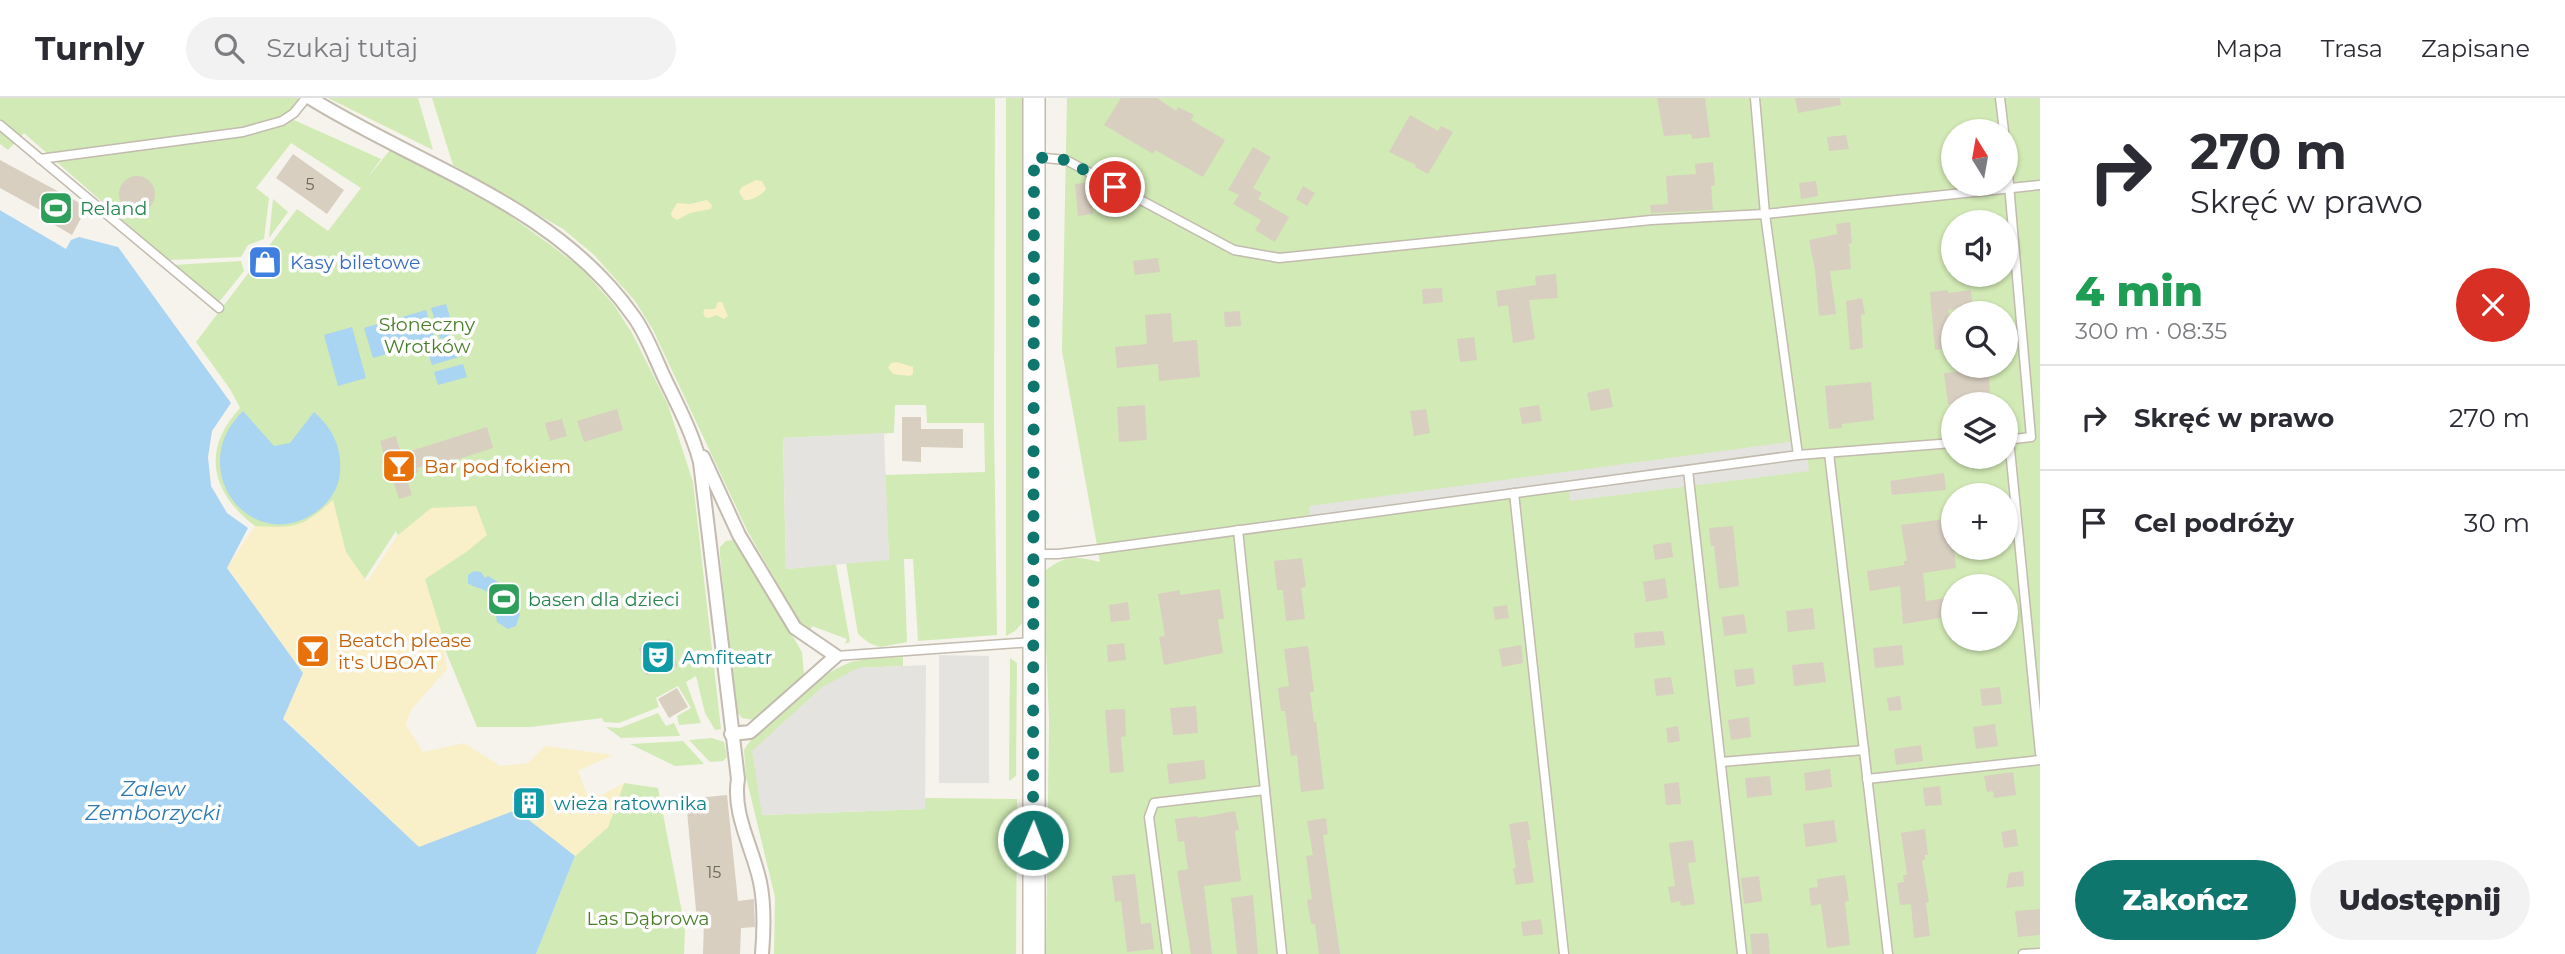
<!DOCTYPE html>
<html lang="pl">
<meta charset="utf-8">
<style>
body{margin:0;font-family:Montserrat,sans-serif;background:#f2f2f3;color:#2b2b33;height:100vh;display:flex;flex-direction:column;font-size:26px;white-space:nowrap}
*{box-sizing:border-box;margin:0}
p{font-size:23px;color:#7c7c81}
.icon{flex:none;width:38px;height:38px;fill:none;stroke:currentColor;stroke-width:2;stroke-linecap:round;stroke-linejoin:round}
.map{position:relative;flex:1;overflow:hidden}
.side{display:flex;flex-direction:column;background:#fff;width:525px}
.side>*{flex:none}
.banner{background:#fff;color:#2b2b33;overflow:hidden}
.needle{width:46px;rotate:349deg}
.buttons{position:absolute;left:1941px;top:21px;display:grid;gap:14px}
.buttons a{display:grid;place-items:center;width:77px;height:77px;border-radius:50%;background:#fff;box-shadow:0 2px 5px #0004;font-size:35px}
.pin{position:absolute;display:grid;place-items:center;width:60px;height:60px;color:#fff;margin:-30px;border:4px solid #fff;border-radius:50%;box-shadow:0 2px 7px #0007}
.me{position:absolute;width:77px;margin:-38px;rotate:1deg;stroke-linejoin:round;filter:drop-shadow(0 0 5px #0008)}
.turn{display:flex;align-items:center;gap:24px;height:147px;padding:0 35px;font-size:32px}
.turn .icon{width:91px;height:91px;stroke-width:2.5}
.turn b{display:block;font-size:49px;line-height:60px}
.round{display:grid;place-items:center;flex:none;width:74px;height:74px;border-radius:37px;background:#f2f2f3}
.head{display:flex;align-items:center;justify-content:space-between;height:119px;padding:0 35px}
h1{font-size:42px;font-weight:800;line-height:52px;color:#1e9e55}
.cta{display:flex;gap:14px;margin-top:auto;padding:14px 35px}
.cta a{flex:1;height:80px;border-radius:42px;background:#0f766e;color:#fff;font-size:28px;font-weight:800;line-height:80px;text-align:center}
.cta a+a{background:#f2f2f3;color:#2b2b33}
ul{padding:0;list-style:none}
li{display:flex;align-items:center;gap:21px;height:105px;padding:0 35px;border-top:2px solid #e1e1e2}
li div{flex:1}
li b{display:block;font-size:26px}
li em{font-style:normal}
header{display:flex;align-items:center;gap:42px;box-sizing:border-box;height:98px;padding:0 35px;background:#fff;border-bottom:2px solid #e1e1e2}
header strong{font-size:33px}
nav{display:flex;gap:38px;margin-inline-start:auto;font-size:24px}
.search{width:490px;height:63px;background:#f2f2f3;display:flex;align-items:center;gap:18px;box-sizing:border-box;padding:0 24px;border-radius:38px;color:#7c7c81;font-size:26px}
main{display:flex;flex:1;min-height:0}
.map>svg:first-child{display:block}
.green{fill:#d2eab5;fill-rule:evenodd}
.sand{fill:#f9efc9}
.parking{fill:#e5e3e0}
.water{fill:#a9d4f2}
.pier{fill:#f6f3ec}
.building{fill:#d8cfc1}
.lines{fill:none;stroke-linecap:round;stroke-linejoin:round}
.service-casing{stroke:#c2bbae;stroke-width:11}
.pedestrian-casing{stroke:#c2bbae;stroke-width:16}
.tertiary-casing{stroke:#c2bbae;stroke-width:24}
.service{stroke:#fff;stroke-width:8}
.pedestrian{stroke:#fff;stroke-width:12}
.tertiary{stroke:#fff;stroke-width:21}
.route{stroke:#0f766e;stroke-width:12;stroke-dasharray:0 21.6}
.labels{text-anchor:middle;stroke-width:7;stroke-linejoin:round;paint-order:stroke}
.number-label{font-size:16px;fill:#6e675b}
.leisure-label{font-size:19px;fill:#27864d;stroke:#fff;text-anchor:start}
.shop-label{font-size:19px;fill:#366cbe;stroke:#fff;text-anchor:start}
.park-label{font-size:19px;fill:#4a7f2a;stroke:#fff}
.food-label{font-size:19px;fill:#c56008;stroke:#fff;text-anchor:start}
.culture-label{font-size:19px;fill:#0d838f;stroke:#fff;text-anchor:start}
.water-label{font-size:21px;font-style:italic;fill:#2e7ab2;stroke:#fff}
</style>
<header>
<strong>Turnly</strong>
<div class="search"><svg class="icon" aria-label="search" viewBox="0 0 24 24"><circle cx="10" cy="10" r="6"/><path d="M15 15l6 6"/></svg>Szukaj tutaj</div>
<nav><a>Mapa</a><a>Trasa</a><a>Zapisane</a></nav>
</header>
<main>
<div class="map">
<svg width="2040" height="856" viewBox="0 0 2040 856">
<rect width="100%" height="100%" fill="#f6f3ec"/>
<g class="green">
<path d="M0 0H298L294 22 381 61 365 83 390 52 502 112 548 145 581 170 614 207 632 235 668 307 693 384 721 631 715 632 705 615 696 578 686 584 701 625 679 627 677 618 691 610 678 588 656 600 659 609 619 625 604 624 602 620 531 629H477L396 433 325 542 239 467 255 428C211 395 201 352 240 310L230 291 196 244 297 111 328 133 361 90 291 45 256 90 269 100 264 141 248 147 241 159 168 162 24 35 8 52 0 46Z"/>
<path d="M328 0H418L433 52 330 1Z"/>
<path d="M432 0H995L994 325 997 537 918 543 913 461H904L907 544 880 549 869 545 858 536 846 465 889 461 885 377 985 374 984 325H927L926 307H895L894 335 783 340 786 471 836 466 850 544 845 546 847 541 812 528 810 534 801 528 747 432 653 232 635 203 594 157 563 131 453 67Z"/>
<path d="M1006 0H1025V325L1023 524 1015 533 1006 538Z"/>
<path d="M1067 0H2040V856H1046L1049 621 1043 474C1068 456 1072 458 1100 464L1062 253ZM1953 33H2006V86H1953ZM1953 124H2006V177H1953ZM1953 215H2006V268H1953ZM1953 306H2006V359H1953ZM1953 397H2006V450H1953ZM1953 488H2006V541H1953Z"/>
<path d="M273 101 288 114 269 140Z"/>
<path d="M241 163 244 173 219 204 173 167Z"/>
<path d="M732 442 739 449 802 554 804 576 755 622 742 620 736 613 720 458V449L726 443Z"/>
<path d="M903 559V568L858 570 762 717 925 711V700L1017 701 1016 856H774L775 799 746 679 744 652C761 624 826 568 859 562 873 559 889 560 903 559Z"/>
<path d="M1010 560 1017 565 1016 678 1009 683Z"/>
<path d="M658 615 666 628 674 625 680 638 621 640 606 629 620 630Z"/>
<path d="M712 640 724 644 727 659 723 663 710 664 689 642Z"/>
<path d="M683 643 704 666 675 668 630 646Z"/>
<path d="M624 685 658 690 685 830 684 856H536L575 758 608 729Z"/>
</g>
<g class="sand">
<path d="M756 82 762 83 766 91C762 97 751 103 744 102L739 94 742 89Z"/>
<path d="M707 102 712 107 711 111 690 115 677 122 672 119 671 115 677 105 690 106Z"/>
<path d="M718 204H722L728 218 724 221 716 217 709 220 705 219 703 214 705 211H715Z"/>
<path d="M897 264 913 269V276L910 278 893 276 888 270 891 265Z"/>
<path d="M333 402 346 454 367 484 397 438 431 410 476 408 487 437 465 455 425 481 441 533 447 571 411 612 406 627 423 654 464 645 500 668 528 665 545 648 613 657 578 673 590 703 624 685 608 729 575 758 556 806 419 749 283 620 303 575 227 469 255 428C297 430 301 430 333 402Z"/>
</g>
<g class="parking">
<path d="M884 335 889 462 786 471 783 340Z"/>
<path d="M1796 343 1798 357 1807 356 1809 373 1570 403 1568 389 1311 422 1309 408Z"/>
<path d="M939 557 989 558V685H939Z"/>
<path d="M926 567 925 711 762 717 752 653 822 589 858 570Z"/>
</g>
<g class="water">
<path d="M0 112 66 151 71 142 79 139 118 149 231 305 212 333 208 359 211 388 227 415 248 430 227 470 303 575 283 621 419 749 516 712 575 758 536 856H0Z"/>
<path d="M446 206 455 236 440 241 431 210Z"/>
<path d="M426 212 435 242 373 260 364 230Z"/>
<path d="M352 229 366 280 338 288 324 237Z"/>
<path d="M457 243 462 258 432 267 427 252Z"/>
<path d="M463 266 467 279 438 287 434 274Z"/>
<path d="M243 313 274 348 290 345 314 314C333 331 342 349 340 375 339 389 330 403 320 411 254 463 182 372 243 313Z"/>
<path d="M474 473 481 474 485 480 488 478 513 493 520 516 516 528 508 531 497 524C495 513 496 498 484 492 478 489 474 490 468 485V477Z"/>
</g>
<path class="pier" d="M0 109 55 140 53 143 0 112Z"/>
<g class="building">
<path d="M1121 0H1157L1176 13 1178 9 1194 17 1191 22 1225 42 1203 79 1155 52 1153 56 1104 27Z"/>
<path d="M1657 0H1705L1710 39 1692 41 1691 36 1664 38Z"/>
<path d="M1795 0H1840L1841 7 1798 15Z"/>
<path d="M1410 17 1438 33 1441 28 1453 34 1428 76 1415 69 1416 67 1389 54Z"/>
<path d="M1846 37 1849 51 1829 53 1827 39Z"/>
<path d="M1253 49 1271 59 1253 90 1262 95 1258 101 1289 119 1275 144 1255 132 1261 122 1233 106 1239 97 1228 92Z"/>
<path d="M293 56 344 92 327 116 276 80Z"/>
<path d="M0 62 87 109 72 137 53 126 49 117 0 90Z"/>
<path d="M1713 64 1715 87 1711 88 1713 112 1651 115 1650 107 1668 106 1666 78 1696 76 1695 66Z"/>
<circle cx="137" cy="96" r="18"/>
<path d="M1816 83 1818 98 1801 101 1799 85Z"/>
<path d="M1093 84 1097 86 1098 99 1091 100 1093 116 1078 118 1075 86Z"/>
<path d="M1303 88 1315 95 1307 108 1296 101Z"/>
<path d="M1850 124 1852 145 1849 146 1851 171 1830 173 1836 216 1819 218 1815 172 1809 142 1837 136 1836 126Z"/>
<path d="M264 155 274 164 266 174 255 165Z"/>
<path d="M1158 160 1160 174 1135 177 1133 163Z"/>
<path d="M1556 176 1558 200 1529 202 1535 241 1513 245 1508 207 1498 209 1496 193 1536 187 1535 178Z"/>
<path d="M1442 190 1443 204 1423 206 1422 191Z"/>
<path d="M1948 192V195L1971 192 1973 208 1948 212 1952 250 1935 252 1930 194Z"/>
<path d="M1862 200 1865 216 1861 217 1863 250 1850 252 1846 203Z"/>
<path d="M1240 213 1241 228 1225 229 1224 214Z"/>
<path d="M1171 215 1173 244 1197 242 1200 279 1159 283 1158 266 1117 270 1115 249 1147 246 1145 217Z"/>
<path d="M1474 239 1477 262 1460 264 1457 241Z"/>
<path d="M1988 270 1991 306H1948L1944 275Z"/>
<path d="M1871 284 1874 322 1842 326V330L1829 331 1825 288Z"/>
<path d="M1609 290 1613 309 1591 313 1587 295Z"/>
<path d="M1145 307 1147 342 1119 344 1117 309Z"/>
<path d="M1539 307 1542 323 1522 326 1519 310Z"/>
<path d="M617 311 623 332 584 344 577 323Z"/>
<path d="M1426 311 1430 335 1414 338 1410 313Z"/>
<path d="M902 319H921V331H963V350L921 349V364L902 363Z"/>
<path d="M562 321 567 338 550 343 545 325Z"/>
<path d="M487 329 493 350 443 366 442 362 417 370 418 374 406 378 412 397 399 401 393 382 387 383 381 362 385 361 380 343 396 338 401 356Z"/>
<path d="M1944 375 1946 392 1892 397 1890 383Z"/>
<path d="M1951 420 1956 470 1923 475 1926 503 1953 499V518L1903 526 1900 488 1870 493 1867 473 1904 467V463H1907L1901 427Z"/>
<path d="M1733 428 1739 488 1719 491 1714 448H1711L1709 430Z"/>
<path d="M1671 444 1673 459 1655 462 1653 447Z"/>
<path d="M1302 460 1306 489 1301 490 1305 521 1286 523 1283 492H1277L1274 463Z"/>
<path d="M1665 480 1668 500 1646 504 1643 484Z"/>
<path d="M1220 491 1224 521H1218L1223 555 1164 567 1159 539 1165 538 1158 496 1180 492V497Z"/>
<path d="M1128 504 1130 522 1111 524 1109 507Z"/>
<path d="M1507 507 1509 520 1495 522 1493 509Z"/>
<path d="M1813 510 1815 531 1788 534 1786 513Z"/>
<path d="M1744 516 1747 535 1724 538 1722 519Z"/>
<path d="M1663 533 1665 547 1635 550 1634 535Z"/>
<path d="M314 540 326 555 313 566 300 550Z"/>
<path d="M670 541 677 568 646 577 639 550Z"/>
<path d="M1124 545 1126 562 1108 564 1107 547Z"/>
<path d="M1521 547 1523 565 1502 569 1499 551Z"/>
<path d="M1902 547 1904 567 1875 570 1873 550Z"/>
<path d="M1308 548 1314 594H1310L1314 624 1316 623 1324 691 1301 694 1297 657 1291 658 1285 613H1281L1278 590 1289 588 1284 551Z"/>
<path d="M1823 564 1826 584 1794 588 1792 567Z"/>
<path d="M1753 570 1755 586 1736 589 1734 572Z"/>
<path d="M1671 579 1674 596 1656 598 1654 581Z"/>
<path d="M2000 589 2002 606 1982 608 1980 591Z"/>
<path d="M677 590 688 609 669 620 658 601Z"/>
<path d="M1900 598 1902 612 1889 613 1887 600Z"/>
<path d="M1196 608 1198 635 1173 637 1170 610Z"/>
<path d="M1125 611 1126 638 1121 639 1124 674 1110 675 1105 612Z"/>
<path d="M1749 619 1751 639 1731 642 1728 622Z"/>
<path d="M1995 626 1998 648 1976 651 1973 629Z"/>
<path d="M1678 628 1680 643 1668 645 1666 630Z"/>
<path d="M1921 647 1923 663 1896 667 1894 651Z"/>
<path d="M1204 662 1206 681 1169 686 1167 666Z"/>
<path d="M1830 671 1832 689 1806 693 1804 675Z"/>
<path d="M2013 674 2016 697 1994 700 1993 693 1987 694 1984 678Z"/>
<path d="M1770 678 1772 697 1747 700 1745 680Z"/>
<path d="M1679 684 1681 706 1666 707 1664 686Z"/>
<path d="M1940 688 1942 707 1925 708 1923 690Z"/>
<path d="M727 697 738 803 754 801 755 829 741 830 740 856H703L704 823 697 824 686 701Z"/>
<path d="M1235 713 1239 732 1235 733 1241 783 1204 788 1212 856H1191L1177 773 1188 771 1184 743 1178 744 1175 721 1197 718 1198 720Z"/>
<path d="M1326 720 1328 736 1323 737 1340 856H1319L1315 826H1311L1307 802 1312 801 1306 758 1313 757 1307 723Z"/>
<path d="M1834 722 1837 744 1806 749 1803 726Z"/>
<path d="M1528 723 1531 742H1527L1534 784 1516 787 1513 770H1516L1509 726Z"/>
<path d="M1925 731 1928 757H1925V762H1922L1929 804 1926 805 1930 838 1914 840 1911 806 1900 807 1897 785 1904 784 1903 777H1907L1901 735Z"/>
<path d="M2016 731 2018 748 2004 750 2001 734Z"/>
<path d="M1693 742 1696 764 1688 765 1695 806 1681 808 1680 803 1671 805 1668 789 1675 788 1669 745Z"/>
<path d="M2023 773 2024 788 2006 790 2009 775Z"/>
<path d="M1135 776 1141 826 1151 825 1154 851 1127 854 1121 803 1115 804 1112 778Z"/>
<path d="M1845 777 1849 803 1845 804 1850 847 1827 850 1821 806 1811 808 1809 790 1818 789 1817 781Z"/>
<path d="M1759 778 1762 803 1744 806 1741 780Z"/>
<path d="M1253 797 1258 856H1237L1231 800Z"/>
<path d="M2040 811V837L2018 839 2015 813Z"/>
<path d="M1541 821 1543 836 1523 838 1521 824Z"/>
<path d="M1768 835 1770 856H1752L1750 836Z"/>
</g>
<g class="lines">
<g class="service-casing">
<g id="service">
<path d="M2000 0 2004 33"/>
<path d="M0 27 219 210"/>
<path d="M2006 52 2031 339 2006 342"/>
<path d="M1034 59 1066 62 1234 152 1279 160 1651 122 1765 116 2040 87"/>
<path d="M40 61 243 34 282 23 294 15 306 0"/>
<path d="M2009 341 2040 655"/>
<path d="M1829 355 1888 856"/>
<path d="M1798 357 1953 345"/>
<path d="M1688 372 1742 856"/>
<path d="M1514 395 1564 856"/>
<path d="M1238 432 1282 856"/>
<path d="M1037 456H1058L1100 451 1798 357 1765 116 1755 0"/>
<path d="M836 558 1032 544"/>
<path d="M1721 664 1864 652"/>
<path d="M1867 681 2040 662"/>
<path d="M1167 856 1149 719 1154 705 1265 692"/>
<path d="M2023 856 2040 855"/>
</g>
</g>
<g class="pedestrian-casing">
<g id="pedestrian">
<path d="M310 0C421 69 556 107 634 219 647 237 655 260 665 281 678 308 692 334 700 364L738 681C732 716 753 750 760 784 765 808 764 832 762 856"/>
<path d="M703 359 739 437 795 530 836 558 750 634 731 636"/>
</g>
</g>
<g class="tertiary-casing">
<path id="tertiary" d="M1034 856V0"/>
</g>
<use href="#service" class="service"/>
<use href="#pedestrian" class="pedestrian"/>
<use href="#tertiary" class="tertiary"/>
</g>
<g class="lines">
<path class="route" d="M1033 742 1034 59 1066 62 1115 89"/>
</g>
<defs>
<g id="stadium-square" transform="scale(1.75)"><rect x="-9" y="-9" width="18" height="18" rx="4" fill="#2e9e5b" stroke="#fff"/><path d="M0-5a6.5 5 0 1 0 0 10a6.5 5 0 1 0 0-10ZM-3.5-1.8h7v3.6h-7Z" fill="#fff"/></g>
<g id="shop-square" transform="scale(1.75)"><rect x="-9" y="-9" width="18" height="18" rx="4" fill="#3f7fe0" stroke="#fff"/><path d="M-5-2.5h2.3a2.7 3.5 0 0 1 5.4 0H5L5.5 6h-11ZM-1.5-2.5h3a1.5 2.3 0 0 0-3 0Z" fill="#fff"/></g>
<g id="bar-square" transform="scale(1.75)"><rect x="-9" y="-9" width="18" height="18" rx="4" fill="#e8710a" stroke="#fff"/><path d="M-6-5H6L.8 .8V4.5H3.5V6h-7V4.5H-.8V.8Z" fill="#fff"/></g>
<g id="theatre-square" transform="scale(1.75)"><rect x="-9" y="-9" width="18" height="18" rx="4" fill="#0f9aa8" stroke="#fff"/><path d="M-5-5.5Q0-4 5-5.5V0Q5 5 0 6Q-5 5-5 0ZM-3.3-2.5H-1v1.5H-3.3ZM1-2.5H3.3v1.5H1ZM-2.8 1Q0 5.5 2.8 1Z" fill="#fff"/></g>
<g id="building-square" transform="scale(1.75)"><rect x="-9" y="-9" width="18" height="18" rx="4" fill="#0f9aa8" stroke="#fff"/><path d="M-4-6H4V6H1V3H-1V6H-4ZM-2.5-4.3h1.7v1.8h-1.7ZM.8-4.3h1.7v1.8H.8ZM-2.5-1h1.7V.8h-1.7ZM.8-1h1.7V.8H.8Z" fill="#fff"/></g>
</defs>
<g fill-rule="evenodd">
<use href="#stadium-square" x="56" y="110"/>
<use href="#shop-square" x="265" y="164"/>
<use href="#bar-square" x="399" y="368"/>
<use href="#stadium-square" x="504" y="501"/>
<use href="#bar-square" x="313" y="553"/>
<use href="#theatre-square" x="658" y="559"/>
<use href="#building-square" x="529" y="705"/>
</g>
<g class="labels">
<g class="number-label">
<text x="310" y="92">5</text>
<text x="714" y="780">15</text>
</g>
<g class="leisure-label">
<text x="80" y="117">Reland</text>
<text x="528" y="508">basen dla dzieci</text>
</g>
<g class="shop-label">
<text x="290" y="171">Kasy biletowe</text>
</g>
<g class="park-label">
<text x="427" y="233">Słoneczny<tspan x="427" dy="22">Wrotków</tspan></text>
<text x="648" y="827">Las Dąbrowa</text>
</g>
<g class="food-label">
<text x="424" y="375">Bar pod fokiem</text>
<text x="338" y="549">Beatch please<tspan x="338" dy="22">it's UBOAT</tspan></text>
</g>
<g class="culture-label">
<text x="682" y="566">Amfiteatr</text>
<text x="554" y="712">wieża ratownika</text>
</g>
<g class="water-label">
<text x="153" y="698">Zalew<tspan x="153" dy="24">Zemborzycki</tspan></text>
</g>
</g>
</svg>
<div class="buttons">
<a><svg class="needle" viewBox="-14 -14 28 28"><path d="M0-13l5 13h-10z" fill="#e53935"/><path d="M0 13l5-13h-10z" fill="#7c7c81"/></svg></a>
<a><svg class="icon" aria-label="sound" viewBox="0 0 24 24"><path d="M4 9h4l5-4v14l-5-4H4zM17 9q2 3 0 6"/></svg></a>
<a><svg class="icon" aria-label="search" viewBox="0 0 24 24"><circle cx="10" cy="10" r="6"/><path d="M15 15l6 6"/></svg></a>
<a><svg class="icon" aria-label="layers" viewBox="0 0 24 24"><path d="M12 4l9 5-9 5-9-5zM3 14l9 5 9-5"/></svg></a>
<a>+</a>
<a>−</a>
</div>
<div class="pin" style="left:1115px;top:89px;background:#d93025"><svg class="icon" aria-label="arrive" viewBox="0 0 24 24"><path d="M6 21V4h12l-3 4 3 4H6"/></svg></div>
<svg class="me" style="left:1033px;top:742px" viewBox="-20 -20 40 40"><circle r="17" fill="#0f766e" stroke="#fff" stroke-width="3"/><path d="M0-11L8 9 0 5-8 9z" fill="#fff"/></svg>
</div>
<section class="side">
<div class="banner">
<div class="turn"><svg class="icon" aria-label="right" viewBox="0 0 24 24"><path d="M7 20v-9h11M14 6l5 5-5 5"/></svg><div><b>270 m</b>Skręć w prawo</div></div>
</div>
<div class="head"><div><h1>4 min</h1><p>300 m · 08:35</p></div><a class="round" style="background:#d93025;color:#fff"><svg class="icon" aria-label="close" viewBox="0 0 24 24"><path d="M6 6l12 12M18 6L6 18"/></svg></a></div>
<ul>
<li><svg class="icon" aria-label="right" viewBox="0 0 24 24"><path d="M7 20v-9h11M14 6l5 5-5 5"/></svg><div><b>Skręć w prawo</b></div><em>270 m</em></li>
<li><svg class="icon" aria-label="arrive" viewBox="0 0 24 24"><path d="M6 21V4h12l-3 4 3 4H6"/></svg><div><b>Cel podróży</b></div><em>30 m</em></li>
</ul>
<div class="cta"><a>Zakończ</a><a>Udostępnij</a></div>
</section>
</main>
